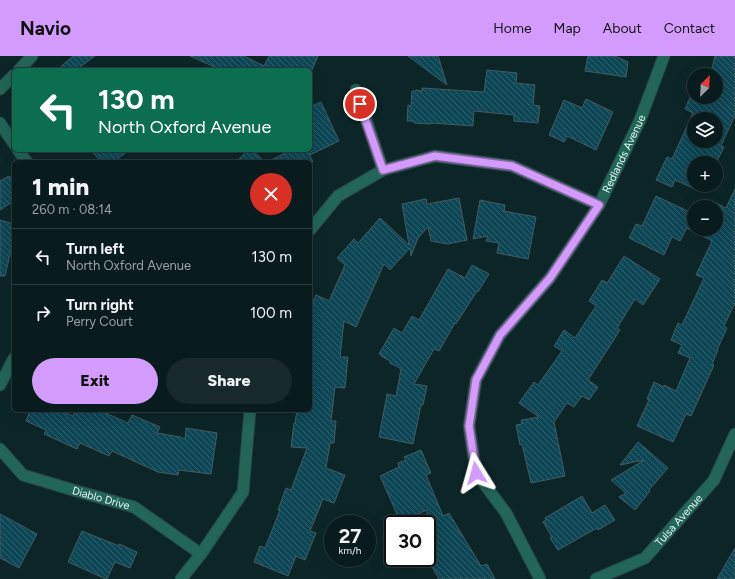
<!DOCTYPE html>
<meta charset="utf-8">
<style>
body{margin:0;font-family:Figtree,sans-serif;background:#17292a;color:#f1f3f6;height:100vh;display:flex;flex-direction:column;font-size:15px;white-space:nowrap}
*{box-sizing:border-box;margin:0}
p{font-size:13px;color:#99a1a4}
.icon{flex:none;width:22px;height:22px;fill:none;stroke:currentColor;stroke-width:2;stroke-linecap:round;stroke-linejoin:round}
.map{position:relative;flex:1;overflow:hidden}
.details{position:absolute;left:12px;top:104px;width:300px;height:252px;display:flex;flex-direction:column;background:#091c1d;border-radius:6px;box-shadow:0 4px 16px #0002,0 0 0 1px #293a3b}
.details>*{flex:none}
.top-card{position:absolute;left:12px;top:12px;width:300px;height:84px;border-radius:6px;box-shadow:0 4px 16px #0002,0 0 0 1px #293a3b;background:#0b6e4f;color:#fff;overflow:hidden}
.needle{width:26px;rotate:24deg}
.controls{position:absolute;left:687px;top:12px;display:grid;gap:8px}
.controls a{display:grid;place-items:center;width:36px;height:36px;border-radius:50%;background:#091c1d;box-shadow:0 4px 16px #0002,0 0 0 1px #293a3b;font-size:20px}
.speed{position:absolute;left:324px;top:459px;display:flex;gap:8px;font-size:20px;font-weight:700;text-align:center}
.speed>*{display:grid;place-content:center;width:52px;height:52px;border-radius:50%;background:#091c1d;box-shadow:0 4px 16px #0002,0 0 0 1px #293a3b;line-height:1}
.speed small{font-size:10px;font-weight:400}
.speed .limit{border:2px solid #111;border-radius:6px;background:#fff;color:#111}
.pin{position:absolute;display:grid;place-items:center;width:34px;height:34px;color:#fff;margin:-17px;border:2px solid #fff;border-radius:50%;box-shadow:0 1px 4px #0007}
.me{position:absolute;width:44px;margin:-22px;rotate:352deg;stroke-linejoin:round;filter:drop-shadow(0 0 3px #0008)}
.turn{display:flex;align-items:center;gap:14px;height:84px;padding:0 20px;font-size:18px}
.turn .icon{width:52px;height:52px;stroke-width:2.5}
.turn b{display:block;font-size:28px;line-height:34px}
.round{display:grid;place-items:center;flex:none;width:42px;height:42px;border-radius:21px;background:#17292a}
.headline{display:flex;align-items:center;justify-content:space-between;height:68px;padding:0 20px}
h1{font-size:24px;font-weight:800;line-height:30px}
.button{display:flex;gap:8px;margin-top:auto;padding:8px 20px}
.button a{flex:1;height:46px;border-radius:24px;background:#d39cfc;color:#111;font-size:16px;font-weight:800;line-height:46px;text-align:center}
.button a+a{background:#17292a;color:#f1f3f6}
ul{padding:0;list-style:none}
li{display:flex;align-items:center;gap:12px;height:56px;padding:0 20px;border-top:1px solid #293a3b}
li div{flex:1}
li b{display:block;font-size:15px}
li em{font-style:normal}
header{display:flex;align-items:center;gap:24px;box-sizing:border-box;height:56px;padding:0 20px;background:#d39cfc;color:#111}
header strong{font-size:19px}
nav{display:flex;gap:22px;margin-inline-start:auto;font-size:14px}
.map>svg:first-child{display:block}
.building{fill:url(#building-back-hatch);stroke:#435a62;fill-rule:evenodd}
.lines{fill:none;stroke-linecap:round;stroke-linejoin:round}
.minor-casing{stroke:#2a4344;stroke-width:13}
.minor{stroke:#216657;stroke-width:11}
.route-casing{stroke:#8965a4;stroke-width:10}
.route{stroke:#d39cfc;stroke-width:7}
.labels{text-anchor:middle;stroke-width:3.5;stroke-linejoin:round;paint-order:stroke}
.street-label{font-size:11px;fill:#e4f3f3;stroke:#0c2627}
</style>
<header>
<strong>Navio</strong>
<nav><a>Home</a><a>Map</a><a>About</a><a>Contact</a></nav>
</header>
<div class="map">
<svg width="735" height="523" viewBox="0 0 735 523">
<defs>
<pattern id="building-back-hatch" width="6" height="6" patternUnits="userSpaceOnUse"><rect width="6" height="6" fill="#0d4655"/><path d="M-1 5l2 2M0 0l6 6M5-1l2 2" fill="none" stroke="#30616e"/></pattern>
</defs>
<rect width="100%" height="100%" fill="#0c2627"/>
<g class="building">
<path d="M73 0H95L76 14H57Z"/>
<path d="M190 0H244L264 10 269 0H318L312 14H221Z"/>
<path d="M408 0H438L447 29Z"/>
<path d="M588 0H615L628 6 626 21 585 15Z"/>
<path d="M715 0H735V59L721 90 724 91 716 107H694V129H706L702 136 675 124 672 131 656 124 667 101 672 103 693 57 685 53 693 35H694V41H707L716 45V18L711 16ZM694 63H716V85H694Z"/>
<path d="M487 14 517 17 516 27 535 29 533 49 540 50 538 67 514 65V59L474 55 473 70 431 67V68L414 67V65H407L408 49 411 50 412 35H416V34L422 35V32L484 36Z"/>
<path d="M586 43 613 56 596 94 567 80 564 86 549 79 564 44 582 52Z"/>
<path d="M321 46 339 85 310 99V51Z"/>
<path d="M91 94H129L114 106H101Z"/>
<path d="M248 94H252L265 106H236Z"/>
<path d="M291 94H307L313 106H267Z"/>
<path d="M9 120 14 127V145L0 154V125Z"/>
<path d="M735 133V247L724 270 727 272 717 294H718L712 308 714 309 701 338 691 360 686 358 673 386 637 370 649 344 647 343 654 326 664 331V329L676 335 690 302 678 297 682 289 671 284 678 267 682 269 704 222 696 219 712 185 687 172 680 185 672 181 664 199 629 182 636 168 642 170 656 140 694 158V173H716V151H710L712 145 726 152Z"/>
<path d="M459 142 467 184 448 188 431 185 428 171 418 182 411 200 410 192 390 214 384 208 356 271 344 265 340 301H348L345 332 335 331 331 365H336L334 387H330L326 412 345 419 334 447 323 443 310 475 316 477 305 504 296 500 288 520 254 506 260 490 265 492 280 454H278L286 432 291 434 307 392 291 391 294 367H295L297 354H310V253L316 239 329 245 345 209 337 202 354 183 358 187 380 162 409 189 402 148 426 143 427 148Z"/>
<path d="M480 144 505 149 504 155 536 161 528 203 497 197 499 187 486 185 488 180 473 183Z"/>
<path d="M0 164 14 168V182L5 220H0Z"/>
<path d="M624 200 660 223 643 249 635 243 617 272 620 274 588 324 598 331 589 344 582 340 574 351 567 347 554 366 565 420 531 427 522 388 520 389 516 369 522 368 521 364 539 361 519 347 534 326 538 329 562 295 554 290 564 274 575 282 596 250 589 245 602 224 607 227Z"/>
<path d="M472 209 489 218 478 236 477 235 456 268 455 267 439 295 434 293 414 328 427 330 423 349H421L413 388 379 381 387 338 396 340 401 313 390 307V305L381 300 382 299 379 298 394 272 402 277 412 260 419 264 448 213 465 222Z"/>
<path d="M30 354H59L73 360 76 354H99L128 367 132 359 160 371 157 377 180 381 185 383 186 372 217 377 211 418 179 414 178 419 158 416 112 395 109 400 80 387 77 393 44 378 46 374 26 365Z"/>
<path d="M638 386 668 412 649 434 650 435 635 454 619 441 626 437 611 424 644 404 620 409Z"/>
<path d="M421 394 431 417 426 419 443 460 449 457 481 510 487 508 495 523H439L427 502V454L400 465 380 420 399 411 398 407 406 404 404 401Z"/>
<path d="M582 440 592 457 605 449 615 464 598 474 597 472 558 494 550 482 552 481 543 466 546 464 545 462Z"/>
<path d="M0 458 37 478 19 512 0 502Z"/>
<path d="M82 475 119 490V488L137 496 130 512 115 506 107 523H106L68 506Z"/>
<path d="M735 492V523H717Z"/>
</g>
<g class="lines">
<g class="minor-casing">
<g id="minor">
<path d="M19 14 32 0"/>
<path d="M0 33 14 19"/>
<path d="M356 34 383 114"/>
<path d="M0 67 14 88"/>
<path d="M18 94 27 106"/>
<path d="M310 174 338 140 383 114 435 100 512 110 599 149"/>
<path d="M0 329 14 302"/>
<path id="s1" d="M0 393 23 419 73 434 134 451 201 498"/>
<path d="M181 523 201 498 243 436 250 354"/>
<path id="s2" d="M540 523 506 457 476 417 469 370 476 324 500 279 550 222 599 149 640 64 664 0"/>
<path id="s3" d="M596 523 645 502 714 424 735 378"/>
</g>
</g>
<use href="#minor" class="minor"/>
</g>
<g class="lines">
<g class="route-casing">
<path id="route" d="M360 48 383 114 435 100 512 110 599 149 550 222 500 279 476 324 469 370 476 417"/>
</g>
<use href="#route" class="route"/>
</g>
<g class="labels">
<g class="street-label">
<text dy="4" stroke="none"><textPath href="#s2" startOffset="490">Redlands Avenue</textPath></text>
<text dy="4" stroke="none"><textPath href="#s1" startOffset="116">Diablo Drive</textPath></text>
<text dy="4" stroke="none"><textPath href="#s3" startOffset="104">Tulsa Avenue</textPath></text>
</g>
</g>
</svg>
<div class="controls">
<a><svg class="needle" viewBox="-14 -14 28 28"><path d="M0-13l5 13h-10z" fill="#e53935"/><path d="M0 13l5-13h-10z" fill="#99a1a4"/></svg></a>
<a><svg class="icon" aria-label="layers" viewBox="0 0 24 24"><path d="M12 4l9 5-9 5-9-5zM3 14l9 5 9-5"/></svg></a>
<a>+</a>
<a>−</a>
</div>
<div class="speed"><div>27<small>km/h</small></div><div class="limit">30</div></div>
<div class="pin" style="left:360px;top:48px;background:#d93025"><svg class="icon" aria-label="arrive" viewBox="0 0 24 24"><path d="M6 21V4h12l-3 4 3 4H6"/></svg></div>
<svg class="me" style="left:476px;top:417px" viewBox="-20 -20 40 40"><path d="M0-17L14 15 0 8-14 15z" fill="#d39cfc" stroke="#fff" stroke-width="4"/></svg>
<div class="top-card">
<div class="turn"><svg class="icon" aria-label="left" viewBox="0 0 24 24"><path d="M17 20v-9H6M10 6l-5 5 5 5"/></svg><div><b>130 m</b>North Oxford Avenue</div></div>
</div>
<section class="details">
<div class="headline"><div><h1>1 min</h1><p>260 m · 08:14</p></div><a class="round" style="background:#d93025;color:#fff"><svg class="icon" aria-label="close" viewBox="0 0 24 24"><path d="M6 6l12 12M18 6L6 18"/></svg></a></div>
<ul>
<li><svg class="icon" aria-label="left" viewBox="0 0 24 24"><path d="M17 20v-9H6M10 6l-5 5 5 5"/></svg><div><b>Turn left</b><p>North Oxford Avenue</p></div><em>130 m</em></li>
<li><svg class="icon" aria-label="right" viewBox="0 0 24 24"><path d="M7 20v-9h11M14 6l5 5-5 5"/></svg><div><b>Turn right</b><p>Perry Court</p></div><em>100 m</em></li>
</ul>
<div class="button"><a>Exit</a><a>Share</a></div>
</section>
</div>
